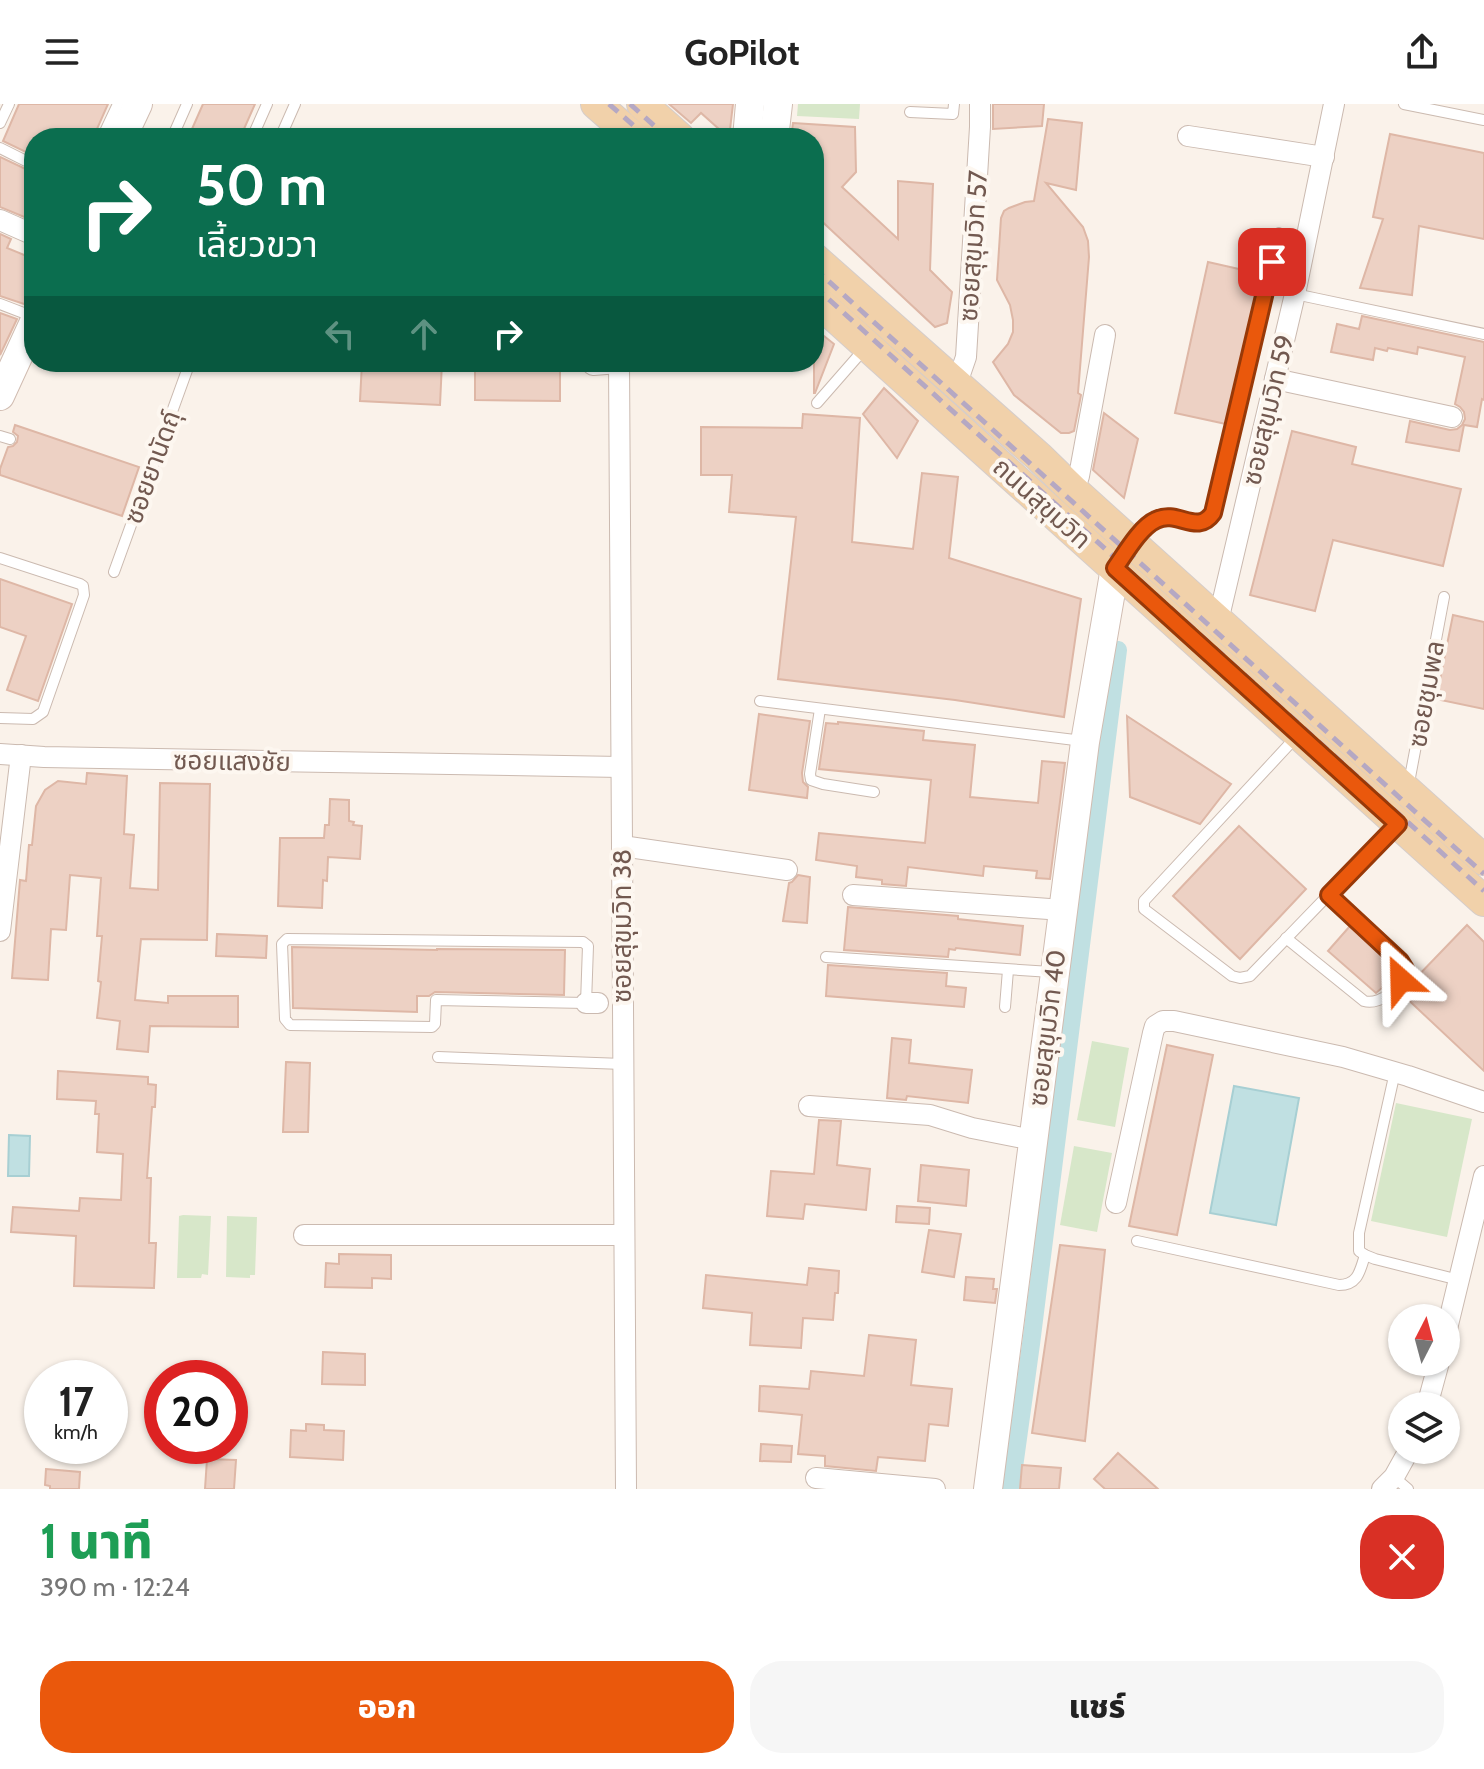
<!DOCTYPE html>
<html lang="th">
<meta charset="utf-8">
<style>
body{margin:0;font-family:Cabin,"Noto Sans Thai",sans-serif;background:#f6f6f6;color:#222;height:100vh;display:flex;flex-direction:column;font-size:30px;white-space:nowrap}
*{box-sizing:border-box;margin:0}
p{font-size:26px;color:#767676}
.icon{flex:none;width:44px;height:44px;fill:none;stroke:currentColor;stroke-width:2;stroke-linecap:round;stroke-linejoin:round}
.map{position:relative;height:1385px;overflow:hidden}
.sheet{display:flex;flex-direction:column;background:#fff;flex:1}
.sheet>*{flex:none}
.banner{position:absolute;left:24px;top:24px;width:800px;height:244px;border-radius:32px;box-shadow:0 2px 6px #0004;background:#0b6e4f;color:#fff;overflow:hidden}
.needle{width:52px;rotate:6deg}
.buttons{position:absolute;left:1388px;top:1200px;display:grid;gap:16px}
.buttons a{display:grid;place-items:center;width:72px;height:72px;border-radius:50%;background:#fff;box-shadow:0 2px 6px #0004;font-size:40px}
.speed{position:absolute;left:24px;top:1256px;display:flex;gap:16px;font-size:40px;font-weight:700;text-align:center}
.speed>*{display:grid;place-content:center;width:104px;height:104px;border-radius:50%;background:#fff;box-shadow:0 2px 6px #0004;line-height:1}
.speed small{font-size:20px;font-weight:400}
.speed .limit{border:12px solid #d22;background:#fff;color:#111}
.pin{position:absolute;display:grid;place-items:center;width:68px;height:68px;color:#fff;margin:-34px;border-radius:16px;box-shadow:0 4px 12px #0006}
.me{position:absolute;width:88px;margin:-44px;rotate:335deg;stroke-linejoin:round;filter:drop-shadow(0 0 6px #0008)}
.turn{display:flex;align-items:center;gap:28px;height:168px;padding:0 40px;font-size:36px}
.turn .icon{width:104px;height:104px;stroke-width:2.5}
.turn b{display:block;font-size:56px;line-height:68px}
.lanes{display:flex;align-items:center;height:76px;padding:0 40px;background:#0003;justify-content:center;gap:40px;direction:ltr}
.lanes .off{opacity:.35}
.round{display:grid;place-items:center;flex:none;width:84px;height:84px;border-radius:32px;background:#f6f6f6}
.overview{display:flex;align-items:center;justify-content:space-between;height:136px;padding:0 40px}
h1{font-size:48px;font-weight:800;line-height:60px;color:#1e9e55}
.primary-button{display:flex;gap:16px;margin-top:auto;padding:16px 40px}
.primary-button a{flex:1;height:92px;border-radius:32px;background:#ea580c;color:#fff;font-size:32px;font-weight:800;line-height:92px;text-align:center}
.primary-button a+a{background:#f6f6f6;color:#222}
header{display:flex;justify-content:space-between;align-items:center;height:104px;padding:0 40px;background:#fff;font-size:36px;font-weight:800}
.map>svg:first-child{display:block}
.green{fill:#d7e7c9}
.water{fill:#c0e0e2;stroke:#a7cfd3;stroke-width:2}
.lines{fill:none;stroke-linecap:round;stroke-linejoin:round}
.canal{stroke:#c0e0e2;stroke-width:18}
.building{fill:#edd1c4;stroke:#deb7a6;stroke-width:2}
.lane-casing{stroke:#cbbab0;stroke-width:12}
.street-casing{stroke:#cbbab0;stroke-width:22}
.secondary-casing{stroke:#d0bcb1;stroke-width:30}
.primary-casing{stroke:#d5cdca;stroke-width:32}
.lane{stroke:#fff;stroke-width:10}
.street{stroke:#fff;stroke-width:20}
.secondary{stroke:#fff;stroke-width:28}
.primary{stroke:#f1d1aa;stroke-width:30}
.rail{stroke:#b5a8c3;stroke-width:5;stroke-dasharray:12 8;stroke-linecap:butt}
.route-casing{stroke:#983908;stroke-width:20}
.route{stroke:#ea580c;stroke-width:14}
.labels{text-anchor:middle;stroke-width:8;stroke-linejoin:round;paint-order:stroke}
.street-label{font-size:26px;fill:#725950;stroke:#fdf7f0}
</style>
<header><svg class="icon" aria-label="menu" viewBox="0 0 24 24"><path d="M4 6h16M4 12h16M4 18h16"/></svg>GoPilot<svg class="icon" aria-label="share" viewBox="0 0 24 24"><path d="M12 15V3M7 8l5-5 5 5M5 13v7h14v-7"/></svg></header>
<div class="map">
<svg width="1484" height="1385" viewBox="0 0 1484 1385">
<rect width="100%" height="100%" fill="#faf2ea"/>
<g class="green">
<path d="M798 0H860L859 15 797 12Z"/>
<path d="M1092 937 1129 944 1115 1023 1077 1016Z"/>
<path d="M1396 999 1472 1015 1447 1133 1371 1117Z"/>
<path d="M1074 1042 1112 1049 1097 1128 1060 1121Z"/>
<path d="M183 1111 211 1112 208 1171 202 1170 201 1174H177L179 1112Z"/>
<path d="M227 1112 257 1113 255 1171H250V1174L226 1173Z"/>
</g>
<g class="water">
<path d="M1234 982 1299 994 1276 1121 1210 1109Z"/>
<path d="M9 1031 30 1032 29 1072H8Z"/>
</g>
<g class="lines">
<path class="canal" d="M1011 1385 1031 1240 1118 546"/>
</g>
<g class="building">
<path d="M19 0H108L93 34H34V52L3 37Z"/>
<path d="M203 0H255L240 34H188Z"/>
<path d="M669 0H733L729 34 701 9 691 19Z"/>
<path d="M993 0H1044L1042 22 993 25Z"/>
<path d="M1048 15 1082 19 1076 86 1046 79 1083 123 1088 137 1089 153 1078 289 1081 291 1074 327 1069 329H1061L1014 291 993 258 1008 240 1013 228V216L1010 201 997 176 1001 114 1004 107 1009 104 1025 98 1034 97Z"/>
<path d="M793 19 855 23 856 68 842 83 898 135V77L933 80 930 166 952 188 947 219 935 223 814 110V34H791Z"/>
<path d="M1390 30 1484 49V135L1419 122 1412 191 1360 184 1383 115 1373 113Z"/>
<path d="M0 53 34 69V117L0 103Z"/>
<path d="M0 130 11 135 7 144 34 155V192L30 202 0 192Z"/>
<path d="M1208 158 1261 170 1226 320 1175 309Z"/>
<path d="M0 209 17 215 0 251Z"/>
<path d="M1362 212 1484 238V296L1482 295 1477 323 1464 321 1459 347 1406 338 1410 317 1450 326 1457 325 1462 321 1465 315 1464 308 1460 303 1455 300 1465 253 1418 243 1417 250 1388 244 1387 247 1375 244 1373 256 1331 248 1337 220 1359 225Z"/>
<path d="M814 224 834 240 815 289H814Z"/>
<path d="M362 258H442L440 301 360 297Z"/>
<path d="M475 258H560V297L475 296Z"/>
<path d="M884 284 918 317 897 354 863 310Z"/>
<path d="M1104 309 1138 335 1124 394 1093 366Z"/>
<path d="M803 310 860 314 852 438 913 445 922 369 958 373 949 454 1081 495 1064 613 955 596 778 575 796 413 729 408 732 371H701V323L802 324Z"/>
<path d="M15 321 139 363 122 412 0 371V365L8 343 13 342 17 338 18 332 13 328Z"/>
<path d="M1292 327 1356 343 1352 360 1461 385 1443 462 1333 436 1315 507 1250 491Z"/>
<path d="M0 475 72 500 38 597 7 586 26 532 0 523Z"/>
<path d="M1453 511 1484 518V605L1436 595Z"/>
<path d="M759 610 810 617 802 669 803 678 808 683 807 694 749 686Z"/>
<path d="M1127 612 1231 680 1200 720 1130 693Z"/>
<path d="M838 618 924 627 923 636 975 641 970 693 1038 699 1042 657 1065 659 1050 775 1036 774 1037 767 984 762 983 772 908 763 906 782 882 780V776L856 773 857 762 816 756 819 729 925 739 931 676 819 665 826 619 838 620Z"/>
<path d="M87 669 127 672 124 730 134 731 130 784 158 786 160 679 210 680 207 836 141 835 135 896 168 899V892H238V923L150 922 148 948 117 945 120 917 97 914 101 878 98 877 102 832H97L101 774 70 771 66 826 51 825 48 876 12 874 20 776 26 777 29 741H32L36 702 45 686 58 677 86 680Z"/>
<path d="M330 695 349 696V717L354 718 353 721 362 722 360 755 328 753 327 777 323 776 322 804 278 802 280 734H324L325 721H329Z"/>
<path d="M1239 722 1306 785 1240 855 1173 792Z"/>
<path d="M798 771 810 773 807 819 783 817 789 779 792 778Z"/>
<path d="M848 803 958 812V815L1023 822 1020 851 956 844 955 846 949 845 948 853 844 846Z"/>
<path d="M1467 821 1484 838V967L1401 889 1410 874 1413 877Z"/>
<path d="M1350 822 1395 864 1390 877 1376 889 1328 847Z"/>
<path d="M217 830 267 832 266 854 216 852Z"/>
<path d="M292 843 437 846V845L565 846 564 891 435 888 429 892H417V908L293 904Z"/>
<path d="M828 861 947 869 946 882 966 884 964 903 826 892Z"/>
<path d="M892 934 911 936 909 959 972 966 968 999 907 992 906 996 887 994Z"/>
<path d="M1167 941 1213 951 1177 1131 1129 1122Z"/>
<path d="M286 958 310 959 308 1028H283Z"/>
<path d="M58 967 148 973V980L156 981 155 1003H152L147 1074H151L149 1139H156L154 1184 74 1182 76 1132 11 1128 13 1103 79 1107 80 1094 121 1096 123 1050 97 1048 99 1010H95L96 997 57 995Z"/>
<path d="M819 1016 841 1017 837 1061 870 1065 866 1106 805 1100 803 1115 767 1112 771 1067 814 1070Z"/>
<path d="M921 1061 969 1066 966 1102 918 1097Z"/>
<path d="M897 1102 930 1104 929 1120 896 1118Z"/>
<path d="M929 1126 961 1130 954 1173 922 1168Z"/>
<path d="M1060 1141 1105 1146 1085 1337 1032 1329Z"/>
<path d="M339 1150 391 1151V1175L372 1174V1184L325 1183 326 1159 339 1160Z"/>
<path d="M809 1164 839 1167 838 1189H835L833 1216 803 1214 801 1244 750 1241 752 1209 703 1204 706 1171 807 1181Z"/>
<path d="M966 1173 994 1175 993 1185H997L995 1199 964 1196Z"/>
<path d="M869 1231 916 1236 911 1281 952 1285 948 1322 929 1320 925 1357 878 1353 876 1367 825 1362V1352L798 1350 802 1311 759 1307 760 1282 809 1285 811 1267 864 1272Z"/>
<path d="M323 1248 365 1250V1281L322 1280Z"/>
<path d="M306 1320 324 1321V1326L344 1327 343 1356 290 1353 291 1326 306 1327Z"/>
<path d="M761 1340 792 1342 791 1358 760 1357Z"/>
<path d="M1118 1349 1158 1385H1105L1094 1375Z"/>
<path d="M207 1355 236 1356 234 1385H205Z"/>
<path d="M1022 1361 1061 1364 1059 1385H1020Z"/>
<path d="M46 1365 80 1368 79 1385H50V1382L45 1381Z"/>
</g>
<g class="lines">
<g class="lane-casing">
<g id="lane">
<path d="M1404 0 1484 16"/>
<path d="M910 8 953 10 954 0"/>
<path d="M0 19 9 0"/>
<path d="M102 34 118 0"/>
<path d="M172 34 187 0"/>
<path d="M252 34 267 0"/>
<path d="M280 34 295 0"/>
<path d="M0 44 34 61"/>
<path d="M1295 190 1484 230"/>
<path d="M0 200 34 213"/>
<path d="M817 299 866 243"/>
<path d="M0 332 10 335"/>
<path d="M1134 437C1142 428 1147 419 1158 415 1178 406 1198 431 1213 409L1279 129"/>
<path d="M0 454 80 480 83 482 84 491 43 608 33 615 0 614"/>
<path d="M114 468 190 258"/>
<path d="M760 597 1083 637"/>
<path d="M820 605 810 670 811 676 823 680 874 688"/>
<path d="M1297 632 1144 797V805L1232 872 1240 874 1250 872 1396 721"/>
<path d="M1408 684 1444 493"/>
<path d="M1286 834 1364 897C1382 902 1406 880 1403 861L1367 825 1329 791"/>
<path d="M287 835 583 838 588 842 586 899 436 896 435 920 432 923 290 921 285 915 282 840Z"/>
<path d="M826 853 1051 868"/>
<path d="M1005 903 1008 866"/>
<path d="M438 953 623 960"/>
<path d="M1395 968 1359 1129V1147L1365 1151 1375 1155 1459 1176"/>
<path d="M1137 1137 1339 1181C1358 1181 1360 1167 1365 1151"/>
<path d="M1394 1373 1408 1385"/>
</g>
</g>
<g class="street-casing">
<g id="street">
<path d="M1188 32 1324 53"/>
<path d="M0 116 34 131"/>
<path d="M619 258 626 1385"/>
<path d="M593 261 619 259"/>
<path d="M1275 275 1452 313"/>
<path d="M956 282 966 253 980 23V0"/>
<path d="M1074 387 1079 372 1105 231"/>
<path d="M1218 517 1295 190 1334 0"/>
<path d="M0 650 44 653 621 663"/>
<path d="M622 742 787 766"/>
<path d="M853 791 1063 806"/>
<path d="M0 827 21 651"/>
<path d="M586 899H598"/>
<path d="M809 1002 930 1011 972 1024 1033 1036"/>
<path d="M1116 1099 1153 929 1155 922 1163 917H1174L1343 953 1408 972 1484 998"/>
<path d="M304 1131H624"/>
<path d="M1446 1229 1484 1072"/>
<path d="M1427 1302 1439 1258"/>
<path d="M816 1374 935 1385"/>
<path d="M1382 1385 1394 1373 1409 1346"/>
</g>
</g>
<g class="secondary-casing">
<g id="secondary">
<path d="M122 34 138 0"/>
<path d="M747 34 750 0"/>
<path d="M774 34 778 0"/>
<path d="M0 292 34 218"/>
<path d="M988 1385 1085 638 1115 464"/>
</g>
</g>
<g class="primary-casing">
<g id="primary">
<path d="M596 0 635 34"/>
<path d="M642 0 680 34"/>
<path d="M814 154 1039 353 1074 387 1484 756"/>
<path d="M814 194 1484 797"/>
</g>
</g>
<use href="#lane" class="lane"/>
<use href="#street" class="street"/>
<use href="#secondary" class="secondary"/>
<use href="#primary" class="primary"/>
<g class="rail">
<path d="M609 0 648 34"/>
<path d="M630 0 668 34"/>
<path d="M814 164 1484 770"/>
<path d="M814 182 1484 787"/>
</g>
</g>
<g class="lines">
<g class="route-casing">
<path id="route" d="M1272 158 1213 409C1197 432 1178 405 1156 416 1140 423 1125 450 1115 464L1398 720 1329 791 1400 857 1405 865 1401 876"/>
</g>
<use href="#route" class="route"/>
</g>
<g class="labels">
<g class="street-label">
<text transform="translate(973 142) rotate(-86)" y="9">ซอยสุขุมวิท 57</text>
<text transform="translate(1268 306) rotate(-77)" y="9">ซอยสุขุมวิท 59</text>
<text transform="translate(152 363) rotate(-70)" y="9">ซอยยานัดถุ์</text>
<text transform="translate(1042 399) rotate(42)" y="9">ถนนสุขุมวิท</text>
<text transform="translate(1426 590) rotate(-80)" y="9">ซอยชุมพล</text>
<text transform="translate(232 657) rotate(1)" y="9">ซอยแสงชัย</text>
<text transform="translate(622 822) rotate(-90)" y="9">ซอยสุขุมวิท 38</text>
<text transform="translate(1047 924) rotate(-83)" y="9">ซอยสุขุมวิท 40</text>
</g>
</g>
</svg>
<div class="buttons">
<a><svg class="needle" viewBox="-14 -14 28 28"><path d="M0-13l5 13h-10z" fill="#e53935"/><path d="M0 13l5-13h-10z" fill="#767676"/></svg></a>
<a><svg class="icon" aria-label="layers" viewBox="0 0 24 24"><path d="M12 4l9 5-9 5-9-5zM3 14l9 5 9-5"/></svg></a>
</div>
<div class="speed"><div>17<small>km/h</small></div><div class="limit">20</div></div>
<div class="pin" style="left:1272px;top:158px;background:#d93025"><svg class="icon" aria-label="arrive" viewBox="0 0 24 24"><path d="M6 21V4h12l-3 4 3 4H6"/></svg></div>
<svg class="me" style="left:1401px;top:876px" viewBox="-20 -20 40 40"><path d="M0-17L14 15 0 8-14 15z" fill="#ea580c" stroke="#fff" stroke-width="4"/></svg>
<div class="banner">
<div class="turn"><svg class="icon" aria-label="right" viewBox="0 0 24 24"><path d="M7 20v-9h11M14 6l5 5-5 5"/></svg><div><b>50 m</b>เลี้ยวขวา</div></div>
<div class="lanes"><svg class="icon off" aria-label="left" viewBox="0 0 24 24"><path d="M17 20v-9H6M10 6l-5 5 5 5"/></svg><svg class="icon off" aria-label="ahead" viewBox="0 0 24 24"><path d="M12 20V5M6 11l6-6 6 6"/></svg><svg class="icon" aria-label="right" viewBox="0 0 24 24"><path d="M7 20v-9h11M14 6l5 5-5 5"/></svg></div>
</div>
</div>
<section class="sheet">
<div class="overview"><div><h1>1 นาที</h1><p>390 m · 12:24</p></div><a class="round" style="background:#d93025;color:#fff"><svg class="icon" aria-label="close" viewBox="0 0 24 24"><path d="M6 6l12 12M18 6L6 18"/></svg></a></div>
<div class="primary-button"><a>ออก</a><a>แชร์</a></div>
</section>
